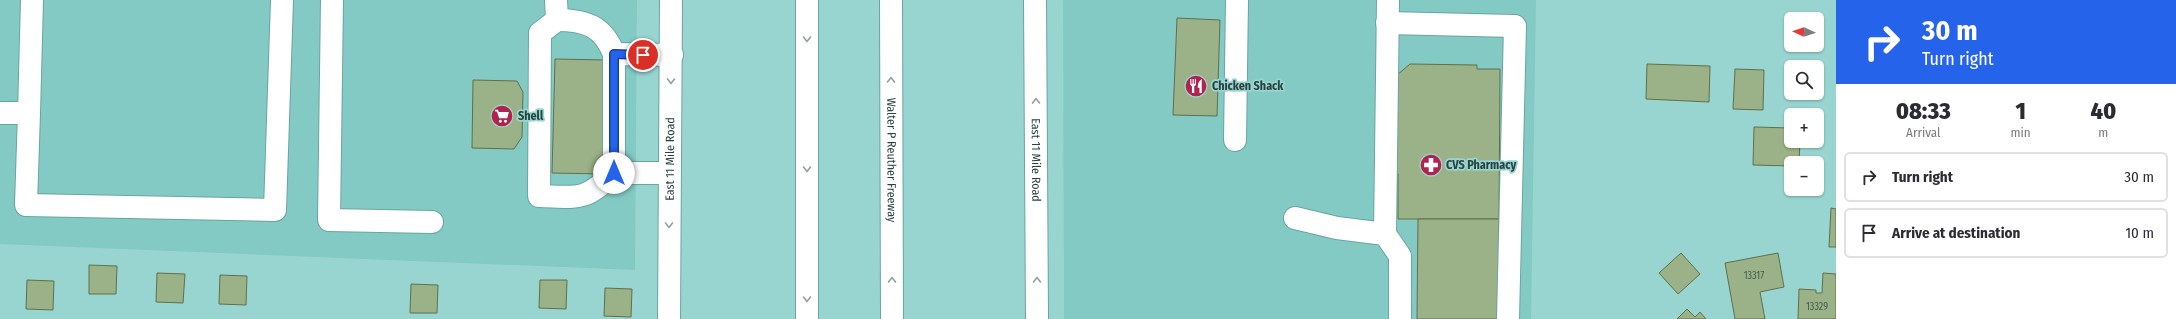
<!DOCTYPE html>
<meta charset="utf-8">
<style>
body{margin:0;font-family:"Fira Sans Condensed",sans-serif;background:#f7f7f7;color:#2b2b33;height:100vh;display:flex;flex-direction:column;font-size:15px;white-space:nowrap}
*{box-sizing:border-box;margin:0}
p{font-size:13px;color:#7c7c81}
.icon{flex:none;width:22px;height:22px;fill:none;stroke:currentColor;stroke-width:2;stroke-linecap:round;stroke-linejoin:round}
.map{position:relative;flex:1;overflow:hidden}
.drawer{display:flex;flex-direction:column;background:#fff;width:340px}
.drawer>*{flex:none}
.guide{background:#2563eb;color:#fff;overflow:hidden}
.needle{width:26px;rotate:273deg}
.fabs{position:absolute;left:1784px;top:12px;display:grid;gap:8px}
.fabs a{display:grid;place-items:center;width:40px;height:40px;border-radius:6px;background:#fff;box-shadow:0 1px 3px #0004;font-size:20px}
.pin{position:absolute;display:grid;place-items:center;width:34px;height:34px;color:#fff;margin:-17px;border:2px solid #fff;border-radius:50%;box-shadow:0 1px 4px #0007}
.me{position:absolute;width:44px;margin:-22px;rotate:0deg;stroke-linejoin:round;filter:drop-shadow(0 0 3px #0008)}
.turn{display:flex;align-items:center;gap:14px;height:84px;padding:0 20px;font-size:18px}
.turn .icon{width:52px;height:52px;stroke-width:2.5}
.turn b{display:block;font-size:28px;line-height:34px}
.eta{display:flex;justify-content:space-evenly;align-items:center;height:68px;text-align:center}
.eta b{font-size:24px;font-weight:800;line-height:28px}
ul{padding:0;list-style:none}
li{display:flex;align-items:center;gap:12px;height:50px;margin:0 8px 6px;padding:0 12px;border:2px solid #e1e1e2;border-radius:6px}
li div{flex:1}
li b{display:block;font-size:15px}
li em{font-style:normal}
main{display:flex;flex:1;min-height:0}
.map>svg:first-child{display:block}
.built{fill:#83cac5}
.building{fill:#9bb187;stroke:#5e714b}
.lines{fill:none;stroke-linecap:round;stroke-linejoin:round}
.minor-casing{stroke:#69a5a1;stroke-width:24}
.major-casing{stroke:#69a5a1;stroke-width:24}
.highway-casing{stroke:#69a5a1;stroke-width:24}
.minor{stroke:#fff;stroke-width:22}
.major{stroke:#fff;stroke-width:22}
.highway{stroke:#fff;stroke-width:22}
.oneway{stroke:#94a0a0}
.route-casing{stroke:#184099;stroke-width:10}
.route{stroke:#2563eb;stroke-width:7}
.labels{text-anchor:middle;stroke-width:3.5;stroke-linejoin:round;paint-order:stroke}
.number-label{font-size:10px;fill:#465e52}
.poi-label{font-size:12px;font-weight:bold;fill:#294240;stroke:#98d5d1;text-anchor:start}
.street-label{font-size:12px;fill:#294240;stroke:#98d5d1}
</style>
<main>
<div class="map">
<svg width="1836" height="319" viewBox="0 0 1836 319">
<rect width="100%" height="100%" fill="#98d5d1"/>
<g class="built">
<path d="M0 0H637L635 270 0 244Z"/>
<path d="M1063 0H1536L1531 319H1064Z"/>
</g>
<g class="building">
<path d="M1177 18 1220 20 1217 116 1173 115Z"/>
<path d="M555 59 606 60 604 174 552 173Z"/>
<path d="M1410 64 1477 65V69H1500L1499 219H1398V174H1395L1396 76Z"/>
<path d="M1647 64 1710 66 1709 102 1646 99Z"/>
<path d="M1735 69 1764 70 1763 110 1733 109Z"/>
<path d="M473 80 517 81 523 92 522 137 514 149 472 148Z"/>
<path d="M1754 127 1791 128V141H1800L1799 163H1791V166L1753 165Z"/>
<path d="M1831 208 1836 209V247H1829Z"/>
<path d="M1418 219H1499L1498 319H1417Z"/>
<path d="M1681 253 1700 274 1678 294 1659 273Z"/>
<path d="M1778 253 1784 287 1760 292 1765 319H1735L1725 263Z"/>
<path d="M89 265 117 266 116 294H89Z"/>
<path d="M157 273 185 274 183 303 156 302Z"/>
<path d="M1823 273 1836 274V319H1798L1799 289 1816 290V293H1822Z"/>
<path d="M220 275 247 276 246 305 219 304Z"/>
<path d="M27 280 54 281 53 310 26 309Z"/>
<path d="M540 280H567L566 309 539 308Z"/>
<path d="M411 284 438 285 437 313H410Z"/>
<path d="M605 288 632 289 631 317 604 316Z"/>
<path d="M1687 309 1695 317 1700 312 1706 319H1677Z"/>
</g>
<g class="lines">
<g class="minor-casing">
<g id="minor">
<path d="M332 0 329 220 432 222"/>
<path d="M556 0 557 20 540 33 539 196C578 197 584 202 614 173"/>
<path d="M557 20C586 20 603 26 614 54"/>
<path d="M1387 23 1515 26 1508 319"/>
<path d="M0 113H29L32 0"/>
<path d="M29 113 26 205 275 210 282 0"/>
<path d="M1235 140 1237 0"/>
<path d="M669 173H614V54L672 55"/>
<path d="M1295 218 1337 228 1385 234 1400 256V319"/>
<path d="M1385 234 1388 0"/>
</g>
</g>
<g class="major-casing">
<g id="major">
<path id="s1" d="M1035 0 1037 319"/>
<path id="s2" d="M669 319 671 0"/>
</g>
</g>
<g class="highway-casing">
<g id="highway">
<path d="M807 0V319"/>
<path id="s3" d="M891 0 892 319"/>
</g>
</g>
<use href="#minor" class="minor"/>
<use href="#major" class="major"/>
<use href="#highway" class="highway"/>
</g>
<defs><path id="oneway-chevron" d="M-2-3.5L2.5 0L-2 3.5" fill="none" stroke-width="1.6" stroke-linecap="round" stroke-linejoin="round"/></defs>
<g class="oneway">
<use href="#oneway-chevron" transform="translate(807 39) rotate(90)"/>
<use href="#oneway-chevron" transform="translate(891 80) rotate(-90)"/>
<use href="#oneway-chevron" transform="translate(671 81) rotate(91)"/>
<use href="#oneway-chevron" transform="translate(1036 101) rotate(-91)"/>
<use href="#oneway-chevron" transform="translate(807 169) rotate(90)"/>
<use href="#oneway-chevron" transform="translate(669 225) rotate(90)"/>
<use href="#oneway-chevron" transform="translate(892 280) rotate(-90)"/>
<use href="#oneway-chevron" transform="translate(1037 280) rotate(-90)"/>
<use href="#oneway-chevron" transform="translate(807 299) rotate(90)"/>
</g>
<g class="lines">
<g class="route-casing">
<path id="route" d="M614 173V54L643 55"/>
</g>
<use href="#route" class="route"/>
</g>
<defs>
<g id="restaurant-disc" transform="scale(1.15)"><circle r="9.5" fill="#b3224d" stroke="#98d5d1"/><path d="M-5-6h1v4h1v-4h1v4h1v-4h1v5L-1.5 .5V6h-2V.5L-5-1ZM5-6V6H3V1.5H1.5Q1.5-4 5-6Z" fill="#fff"/></g>
<g id="supermarket-disc" transform="scale(1.15)"><circle r="9.5" fill="#b3224d" stroke="#98d5d1"/><path d="M-6-5.5h2.5l.6 2H6L4.5 2H-2.5L-4.4-4H-6ZM-1.5 3.2a1.3 1.3 0 1 0 .1 0ZM3 3.2a1.3 1.3 0 1 0 .1 0Z" fill="#fff"/></g>
<g id="pharmacy-disc" transform="scale(1.15)"><circle r="9.5" fill="#b3224d" stroke="#98d5d1"/><path d="M-2-6h4v4h4v4h-4v4h-4v-4h-4v-4h4Z" fill="#fff"/></g>
</defs>
<g fill-rule="evenodd">
<use href="#restaurant-disc" x="1196" y="86"/>
<use href="#supermarket-disc" x="502" y="116"/>
<use href="#pharmacy-disc" x="1431" y="165"/>
</g>
<g class="labels">
<g class="number-label">
<text x="1754" y="279">13317</text>
<text x="1817" y="310">13329</text>
</g>
<g class="poi-label">
<text x="1212" y="90">Chicken Shack</text>
<text x="518" y="120">Shell</text>
<text x="1446" y="169">CVS Pharmacy</text>
</g>
<g class="street-label">
<text dy="4" stroke="none"><textPath href="#s2" startOffset="160">East 11 Mile Road</textPath></text>
<text dy="4" stroke="none"><textPath href="#s3" startOffset="160">Walter P Reuther Freeway</textPath></text>
<text dy="4" stroke="none"><textPath href="#s1" startOffset="160">East 11 Mile Road</textPath></text>
</g>
</g>
</svg>
<div class="fabs">
<a><svg class="needle" viewBox="-14 -14 28 28"><path d="M0-13l5 13h-10z" fill="#e53935"/><path d="M0 13l5-13h-10z" fill="#7c7c81"/></svg></a>
<a><svg class="icon" aria-label="search" viewBox="0 0 24 24"><circle cx="10" cy="10" r="6"/><path d="M15 15l6 6"/></svg></a>
<a>+</a>
<a>−</a>
</div>
<div class="pin" style="left:643px;top:55px;background:#d93025"><svg class="icon" aria-label="arrive" viewBox="0 0 24 24"><path d="M6 21V4h12l-3 4 3 4H6"/></svg></div>
<svg class="me" style="left:614px;top:173px" viewBox="-20 -20 40 40"><circle r="19" fill="#fff"/><path d="M0-13L10 11 0 6-10 11z" fill="#2563eb"/></svg>
</div>
<section class="drawer">
<div class="guide">
<div class="turn"><svg class="icon" aria-label="right" viewBox="0 0 24 24"><path d="M7 20v-9h11M14 6l5 5-5 5"/></svg><div><b>30 m</b>Turn right</div></div>
</div>
<div class="eta">
<div><b>08:33</b><p>Arrival</p></div>
<div><b>1</b><p>min</p></div>
<div><b>40</b><p>m</p></div>
</div>
<ul>
<li><svg class="icon" aria-label="right" viewBox="0 0 24 24"><path d="M7 20v-9h11M14 6l5 5-5 5"/></svg><div><b>Turn right</b></div><em>30 m</em></li>
<li><svg class="icon" aria-label="arrive" viewBox="0 0 24 24"><path d="M6 21V4h12l-3 4 3 4H6"/></svg><div><b>Arrive at destination</b></div><em>10 m</em></li>
</ul>
</section>
</main>
